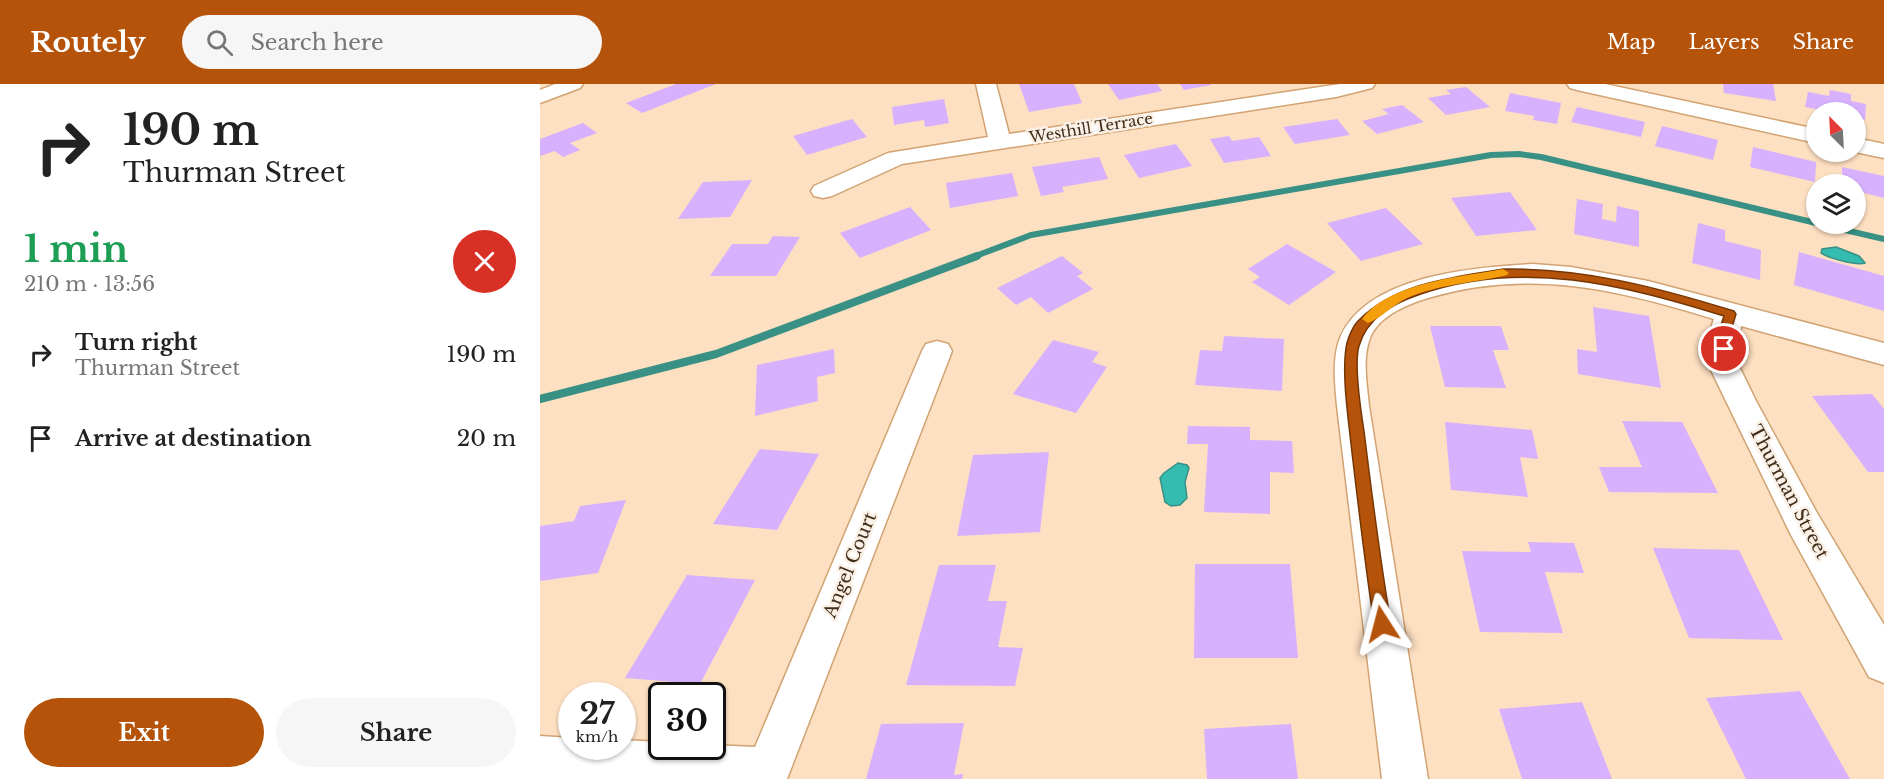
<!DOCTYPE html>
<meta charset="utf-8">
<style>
body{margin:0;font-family:"Libre Baskerville",serif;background:#f6f6f6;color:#222;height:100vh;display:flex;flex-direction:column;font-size:22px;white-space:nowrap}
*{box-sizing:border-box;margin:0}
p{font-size:20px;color:#767676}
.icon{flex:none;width:33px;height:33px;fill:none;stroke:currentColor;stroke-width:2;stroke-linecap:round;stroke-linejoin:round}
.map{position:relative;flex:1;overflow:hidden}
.drawer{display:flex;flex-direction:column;background:#fff;width:540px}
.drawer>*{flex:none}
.guide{background:#fff;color:#222;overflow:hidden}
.needle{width:39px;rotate:336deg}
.fabs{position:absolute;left:1266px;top:18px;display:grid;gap:12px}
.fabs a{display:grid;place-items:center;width:60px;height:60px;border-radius:50%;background:#fff;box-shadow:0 2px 4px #0004;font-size:30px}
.speed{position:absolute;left:18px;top:598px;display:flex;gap:12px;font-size:30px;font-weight:700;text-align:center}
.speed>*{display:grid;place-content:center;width:78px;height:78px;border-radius:50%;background:#fff;box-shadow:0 2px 4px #0004;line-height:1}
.speed small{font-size:15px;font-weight:400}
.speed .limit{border:3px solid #111;border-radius:9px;background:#fff;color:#111}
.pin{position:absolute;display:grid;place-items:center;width:51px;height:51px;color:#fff;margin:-26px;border:3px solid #fff;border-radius:50%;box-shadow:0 2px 6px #0007}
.me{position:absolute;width:66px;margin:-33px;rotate:351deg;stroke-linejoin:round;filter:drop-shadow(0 0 4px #0008)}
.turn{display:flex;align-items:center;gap:21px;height:126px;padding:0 24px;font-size:27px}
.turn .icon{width:78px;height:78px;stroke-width:2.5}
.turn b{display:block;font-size:42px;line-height:51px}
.round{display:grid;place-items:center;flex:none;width:63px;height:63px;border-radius:32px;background:#f6f6f6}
.headline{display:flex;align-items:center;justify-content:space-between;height:102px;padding:0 24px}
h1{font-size:36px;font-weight:700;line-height:45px;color:#1e9e55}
.button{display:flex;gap:12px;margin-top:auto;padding:12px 24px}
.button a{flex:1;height:69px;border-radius:36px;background:#b45309;color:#fff;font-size:24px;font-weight:700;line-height:69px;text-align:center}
.button a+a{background:#f6f6f6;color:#222}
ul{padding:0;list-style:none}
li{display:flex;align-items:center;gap:18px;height:84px;padding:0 24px}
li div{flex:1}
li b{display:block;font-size:22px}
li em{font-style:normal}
header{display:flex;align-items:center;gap:36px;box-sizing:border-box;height:84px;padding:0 30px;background:#b45309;color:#fff}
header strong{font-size:28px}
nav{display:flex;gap:33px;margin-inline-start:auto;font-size:21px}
.search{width:420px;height:54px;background:#f6f6f6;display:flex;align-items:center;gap:15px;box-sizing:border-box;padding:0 21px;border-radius:33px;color:#767676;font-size:22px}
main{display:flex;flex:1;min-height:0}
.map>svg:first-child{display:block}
.water{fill:#34bcb1;stroke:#389184;stroke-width:1.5}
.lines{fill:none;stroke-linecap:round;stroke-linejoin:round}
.stream-far1{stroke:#389184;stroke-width:6}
.stream{stroke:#389184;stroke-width:8}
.building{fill:#d8b1fe}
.minor-casing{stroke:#d2a372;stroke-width:3}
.minor{fill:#fff;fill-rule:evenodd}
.route{fill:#b45309;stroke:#753606;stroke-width:1.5}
.slow{fill:#f59e0b}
.labels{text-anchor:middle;stroke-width:5;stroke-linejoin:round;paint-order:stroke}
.far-street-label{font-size:15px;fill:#412e1a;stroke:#faf0e6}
.street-label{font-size:18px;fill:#412e1a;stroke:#faf0e6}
</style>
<header>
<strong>Routely</strong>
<div class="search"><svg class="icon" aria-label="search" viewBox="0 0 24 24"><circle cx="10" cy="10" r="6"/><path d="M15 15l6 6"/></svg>Search here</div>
<nav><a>Map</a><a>Layers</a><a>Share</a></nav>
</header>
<main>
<section class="drawer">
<div class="guide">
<div class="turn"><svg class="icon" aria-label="right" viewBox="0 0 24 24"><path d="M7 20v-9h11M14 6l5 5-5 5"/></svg><div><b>190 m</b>Thurman Street</div></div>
</div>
<div class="headline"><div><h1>1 min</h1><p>210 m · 13:56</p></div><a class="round" style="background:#d93025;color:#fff"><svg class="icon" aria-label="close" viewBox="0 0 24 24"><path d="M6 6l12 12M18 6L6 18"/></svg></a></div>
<ul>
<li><svg class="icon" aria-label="right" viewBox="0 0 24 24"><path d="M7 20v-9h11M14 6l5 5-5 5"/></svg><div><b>Turn right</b><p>Thurman Street</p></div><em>190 m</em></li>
<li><svg class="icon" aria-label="arrive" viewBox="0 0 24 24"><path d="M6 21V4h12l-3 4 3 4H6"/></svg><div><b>Arrive at destination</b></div><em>20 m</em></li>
</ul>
<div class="button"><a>Exit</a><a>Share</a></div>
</section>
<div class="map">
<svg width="1344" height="695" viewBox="0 0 1344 695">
<rect width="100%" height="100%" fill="#fddfc1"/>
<g class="water">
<path d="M1296 163 1319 172 1325 179C1317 182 1288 174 1281 169L1282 165Z"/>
<path d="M638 379 647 381 649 384 645 398 647 414 640 421 631 422 625 418 620 394 624 389Z"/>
</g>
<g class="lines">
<g class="stream-far1">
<path d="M1279 140 1344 155"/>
<path d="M433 173 491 151 951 71 979 70 1001 73 1276 139"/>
</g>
<path class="stream" d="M0 315 176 270 437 172"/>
</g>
<g class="building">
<path d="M136 0H176L102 29 86 19Z"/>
<path d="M479 0H534L542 19 489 28Z"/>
<path d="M568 0H617L622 7 579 16Z"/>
<path d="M640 0H671V1L644 6Z"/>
<path d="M1183 0H1233L1236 17 1184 9Z"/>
<path d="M926 3 950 23 906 31 888 14 911 10 906 6Z"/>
<path d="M1290 6 1311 10V17L1326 20 1325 36 1316 34V28H1291L1265 23 1268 8 1289 12Z"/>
<path d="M970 9 1021 19 1017 40 993 36 994 32 965 27Z"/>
<path d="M404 15 409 39 385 43 384 36 354 41 352 23Z"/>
<path d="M862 21 884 38 837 50 822 37 849 30 842 25Z"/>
<path d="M1037 23 1105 38 1101 53 1031 38Z"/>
<path d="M312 35 327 53 267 71 253 52Z"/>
<path d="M797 35 810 51 755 60 743 43Z"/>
<path d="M43 39 57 49 30 59 40 66 23 73 15 67 0 72V55Z"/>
<path d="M1122 42 1178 56 1173 76 1115 62Z"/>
<path d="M689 52 692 57 719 53 731 72 684 79 670 55Z"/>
<path d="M636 60 652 82 599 94 584 71Z"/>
<path d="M1213 63 1276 78 1275 98 1210 83Z"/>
<path d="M559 73 568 95 522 103 524 108 501 112 492 83Z"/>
<path d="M1302 83 1344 92V114L1316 107V100H1302Z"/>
<path d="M472 89 478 112 410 124 406 99Z"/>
<path d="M212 96 190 133 138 135 163 98Z"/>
<path d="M970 108 997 146 936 152 911 114Z"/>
<path d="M1037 115 1063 120 1062 135 1076 138 1077 122 1099 127V163L1034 150Z"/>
<path d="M370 123 391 146 320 174 300 149Z"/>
<path d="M846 124 883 160 821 177 787 139Z"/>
<path d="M1158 139 1185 146V157L1221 166 1220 196 1152 179Z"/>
<path d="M233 152 260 153 236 192H170L192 160H228Z"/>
<path d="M747 160 796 188 749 221 712 198 720 193 708 185Z"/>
<path d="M1259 168 1344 192V227L1254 201Z"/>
<path d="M522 172 543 189 537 192 553 205 508 229 491 213 476 221 457 204Z"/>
<path d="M1053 223 1109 232 1121 304 1038 290 1037 265 1057 268Z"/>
<path d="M890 242H961L969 266H953L966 304 905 303Z"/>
<path d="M684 252 744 255 742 307 655 301 660 266 682 267Z"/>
<path d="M513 256 559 268 552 278 567 283 536 329 473 310Z"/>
<path d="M294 265 295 289 277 293 278 317 215 332 217 281Z"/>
<path d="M1332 310 1344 325V388H1328L1272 312Z"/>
<path d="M1082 337 1142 338 1178 409 1069 408 1059 383H1102Z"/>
<path d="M905 338 992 346 998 375 980 373 988 413 911 406Z"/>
<path d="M648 342 710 343V356L752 357 754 389 730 388V430L664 428 668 360H647Z"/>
<path d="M220 365 279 370 237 446 173 440Z"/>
<path d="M509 368 500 448 417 452 433 371Z"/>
<path d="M86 416 58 489 0 497V442L34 437 40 422Z"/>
<path d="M988 458 1034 459 1044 489 1005 488 1023 549 940 548 922 467 991 468Z"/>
<path d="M1113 464 1199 466 1243 556 1149 554Z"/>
<path d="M655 480H750L758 574H654Z"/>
<path d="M399 481H456L448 517H467L458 563 483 564 475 602 366 601Z"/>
<path d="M147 491 215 496 160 600 85 594Z"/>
<path d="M1260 607 1310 695H1206L1166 614Z"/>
<path d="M1042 618 1072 695H982L959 625Z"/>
<path d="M424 639 414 691 423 690 422 695H326L341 640Z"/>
<path d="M751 640 758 695H667L664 645Z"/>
</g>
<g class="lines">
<g class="minor-casing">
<g id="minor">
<path d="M15 0H43L40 4 0 19V6Z"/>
<path d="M436 0H456L469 50 800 0H835L832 4 796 13 362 80 292 112 283 114 274 112 271 107 274 102 348 69 448 53Z"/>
<path d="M1027 0H1065L1276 45V59L1037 6 1030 4Z"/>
<path d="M1316 54 1344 60V74L1315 68Z"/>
<path d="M993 180 1031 183 1108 197 1344 259V281L1201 242 1198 280 1216 317 1277 429 1344 541V599L1329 593 1251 451 1168 280 1169 250 1174 235C1076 205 989 184 888 214 868 220 838 232 830 254 822 275 827 301 829 322L888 695H842L797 322C795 300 792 274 800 254 826 191 935 183 993 180Z"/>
<path d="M397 257 408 260 412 267 247 695H0V652L32 654V663H82V656L122 658V663H172V661L215 663 382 267 386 260Z"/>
</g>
</g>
<use href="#minor" class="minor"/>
</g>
<path class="route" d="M963 185C1045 184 1116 203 1194 227L1196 230 1190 250V265L1184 270 1177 265 1178 250 1184 232C1084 201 981 174 878 211 852 220 827 234 819 262 814 279 821 328 824 347 832 412 840 476 851 540L848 546 842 548 836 546 834 540C825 480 818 420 811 360 808 332 802 292 806 264 807 256 813 241 819 236 857 198 913 194 963 185Z"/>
<path class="slow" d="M963 185 969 189 967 191C934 199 899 200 867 214 854 220 840 235 828 239L822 235C850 198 921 193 963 185Z"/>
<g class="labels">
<g class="far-street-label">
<text transform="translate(551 44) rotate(-9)" y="5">Westhill Terrace</text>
</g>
<g class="street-label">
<text transform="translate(1249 408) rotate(62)" y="6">Thurman Street</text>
<text transform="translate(310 481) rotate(-68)" y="6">Angel Court</text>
</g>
</g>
</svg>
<div class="fabs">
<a><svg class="needle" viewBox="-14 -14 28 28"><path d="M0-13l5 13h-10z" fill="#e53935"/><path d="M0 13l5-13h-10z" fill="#767676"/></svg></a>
<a><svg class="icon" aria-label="layers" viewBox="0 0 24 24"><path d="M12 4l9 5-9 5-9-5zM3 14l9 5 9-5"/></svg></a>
</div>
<div class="speed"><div>27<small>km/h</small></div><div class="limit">30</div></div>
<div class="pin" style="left:1184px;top:265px;background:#d93025"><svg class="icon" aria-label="arrive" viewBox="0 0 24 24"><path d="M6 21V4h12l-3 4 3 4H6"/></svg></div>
<svg class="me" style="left:842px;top:540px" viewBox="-20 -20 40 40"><path d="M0-17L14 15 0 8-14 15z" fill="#b45309" stroke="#fff" stroke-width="4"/></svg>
</div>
</main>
